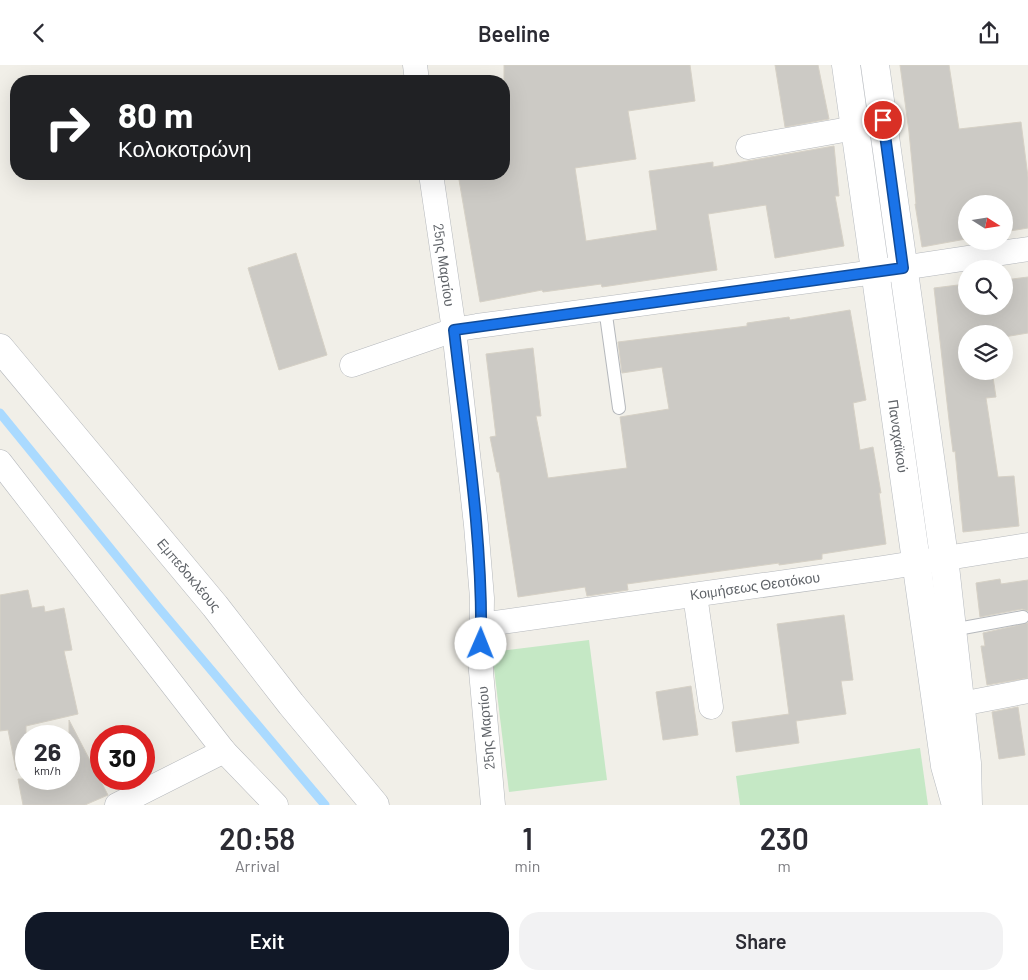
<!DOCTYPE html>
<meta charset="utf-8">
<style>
body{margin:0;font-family:Barlow,sans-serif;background:#f2f2f3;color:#2b2b33;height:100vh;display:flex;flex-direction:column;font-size:19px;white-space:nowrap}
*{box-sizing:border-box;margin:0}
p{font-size:16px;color:#7c7c81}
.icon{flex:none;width:28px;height:28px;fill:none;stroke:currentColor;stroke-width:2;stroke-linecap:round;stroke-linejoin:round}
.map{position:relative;height:740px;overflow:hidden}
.drawer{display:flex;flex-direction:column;background:#fff;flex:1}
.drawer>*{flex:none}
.banner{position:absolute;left:10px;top:10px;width:500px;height:105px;border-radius:20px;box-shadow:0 5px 20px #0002;background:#202124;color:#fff;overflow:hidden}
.needle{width:32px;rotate:102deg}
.buttons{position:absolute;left:958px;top:130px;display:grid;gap:10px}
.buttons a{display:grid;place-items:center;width:55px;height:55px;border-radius:50%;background:#fff;box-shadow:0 5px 20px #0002;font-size:25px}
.speed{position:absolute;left:15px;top:660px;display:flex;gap:10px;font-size:25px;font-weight:700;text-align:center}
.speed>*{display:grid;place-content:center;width:65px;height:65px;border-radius:50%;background:#fff;box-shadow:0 5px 20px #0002;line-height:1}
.speed small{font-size:12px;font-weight:400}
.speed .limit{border:8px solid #d22;background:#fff;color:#111}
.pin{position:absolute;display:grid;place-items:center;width:42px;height:42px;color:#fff;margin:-21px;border:2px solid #fff;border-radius:50%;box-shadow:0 1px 5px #0007}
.me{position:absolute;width:55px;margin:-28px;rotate:1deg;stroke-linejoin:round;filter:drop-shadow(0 0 4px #0008)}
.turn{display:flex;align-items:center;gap:18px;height:105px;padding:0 25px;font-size:22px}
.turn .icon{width:65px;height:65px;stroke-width:2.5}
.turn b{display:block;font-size:35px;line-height:42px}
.eta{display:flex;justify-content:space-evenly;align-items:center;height:85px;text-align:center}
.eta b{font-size:30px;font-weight:600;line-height:35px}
.cta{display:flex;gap:10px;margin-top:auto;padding:10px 25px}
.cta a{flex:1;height:58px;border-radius:20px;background:#111827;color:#fff;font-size:20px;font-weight:600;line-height:58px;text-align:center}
.cta a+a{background:#f2f2f3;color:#2b2b33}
header{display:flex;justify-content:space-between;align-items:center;height:65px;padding:0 25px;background:#fff;font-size:22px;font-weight:600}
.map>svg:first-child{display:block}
.green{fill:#c5e8c5}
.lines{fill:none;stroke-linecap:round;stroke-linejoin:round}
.stream{stroke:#aadaff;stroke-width:9}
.building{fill:#cccac5;stroke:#d6d1c6}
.service-casing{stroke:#b5b8bc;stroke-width:14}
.minor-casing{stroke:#b5b8bc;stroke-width:25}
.tertiary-casing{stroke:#b5b8bc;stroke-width:29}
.secondary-casing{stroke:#b6babf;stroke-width:29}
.service{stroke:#fff;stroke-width:12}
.minor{stroke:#fff;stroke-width:24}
.tertiary{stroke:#fff;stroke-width:28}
.secondary{stroke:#fff;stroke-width:28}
.route-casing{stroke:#114b97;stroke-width:12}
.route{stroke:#1a73e8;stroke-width:9}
.labels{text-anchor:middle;stroke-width:4;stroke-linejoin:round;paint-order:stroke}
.street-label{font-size:14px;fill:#5f6368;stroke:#fff}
</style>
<header><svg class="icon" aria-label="back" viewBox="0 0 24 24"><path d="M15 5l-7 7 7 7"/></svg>Beeline<svg class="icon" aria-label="share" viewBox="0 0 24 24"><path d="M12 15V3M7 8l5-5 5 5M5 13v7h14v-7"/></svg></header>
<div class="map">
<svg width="1028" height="740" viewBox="0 0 1028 740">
<rect width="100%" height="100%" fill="#f1efe8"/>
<g class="green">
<path d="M589 575 607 715 509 727 492 587Z"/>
<path d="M920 683 928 740H740L736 711Z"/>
</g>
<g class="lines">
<path class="stream" d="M0 348 158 542 325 740"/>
</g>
<g class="building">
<path d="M504 0H690L695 36 628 46 636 94 575 103 586 176 657 165 649 106 713 97V102L834 81 839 131H835L844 181 775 193 766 140 708 149 717 205 602 222 601 219 543 227 542 225 480 237 458 109H504Z"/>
<path d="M775 0H818L829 54 785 62Z"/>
<path d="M900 0H949L959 64 1021 57 1028 112V163L1004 167V139H966V174L922 182 915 139H916L909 67Z"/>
<path d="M296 188 327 290 279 305 248 203Z"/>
<path d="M1028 212V268L1004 272V269H966V306H992L996 332 986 333 998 412 1014 411 1019 461 963 467 955 386 953 387 949 355 934 223 966 219V241H1004V215Z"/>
<path d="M850 245 866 335 853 338 860 385 873 382 881 428H879L886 479 822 489V494L779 500V498L627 519 628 525 587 531 585 522 518 532 499 407H497L490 372 496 371 486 289 533 283 541 351H536L548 413 627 403 620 352 669 344 662 302 622 308 618 277 747 261V258L789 252 790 255Z"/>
<path d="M1000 514 1001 519 1028 515V546L1022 544 980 552 976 518Z"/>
<path d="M28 525 32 543 44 541 45 547 64 543 72 585 64 586 78 649 26 661V704L16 705 8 665 0 666V530Z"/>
<path d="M844 550 853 615 841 616 846 649 796 656 799 678 736 687 732 657 789 649 777 559Z"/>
<path d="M1028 558V613L987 620 981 581H985L983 568Z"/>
<path d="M691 621 698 670 663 675 656 627Z"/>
<path d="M1018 642 1025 690 999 694 992 647Z"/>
<path d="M69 655 108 730 85 740H23L18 714H69Z"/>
</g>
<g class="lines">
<g class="service-casing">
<g id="service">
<path d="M605 243 619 343"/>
<path d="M952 565 1023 552"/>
</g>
</g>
<g class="minor-casing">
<g id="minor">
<path d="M415 0 417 16"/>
<path d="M748 82 855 63"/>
<path d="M431 109 454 265 476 460 482 533 481 606 493 740"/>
<path d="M352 300 454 265 477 261 875 207 1028 184"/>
<path d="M0 397 224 686 276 740"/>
<path d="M695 530 711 642"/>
<path d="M481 560 884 503 1028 480"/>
<path d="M961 639 1028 626"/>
<path d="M117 740 224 686"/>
</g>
</g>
<g class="tertiary-casing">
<path id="tertiary" d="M0 283 215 541 291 639 375 740"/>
</g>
<g class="secondary-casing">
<g id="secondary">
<path d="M846 0 945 701 956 740"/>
<path d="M875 0 944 492 967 698 968 740"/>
</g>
</g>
<use href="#service" class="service"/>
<use href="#minor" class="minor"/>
<use href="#tertiary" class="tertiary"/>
<use href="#secondary" class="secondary"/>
</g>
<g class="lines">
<g class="route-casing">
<path id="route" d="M481 579C483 474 466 369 454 265L903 203 883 55"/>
</g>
<use href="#route" class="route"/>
</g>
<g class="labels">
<g class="street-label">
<text transform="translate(444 200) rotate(82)" y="5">25ης Μαρτίου</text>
<text transform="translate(898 371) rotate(82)" y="5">Παναχαϊκού</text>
<text transform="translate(189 510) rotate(50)" y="5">Εμπεδοκλέους</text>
<text transform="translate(755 521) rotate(-8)" y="5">Κοιμήσεως Θεοτόκου</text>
<text transform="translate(486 663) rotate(-95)" y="5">25ης Μαρτίου</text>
</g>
</g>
</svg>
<div class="buttons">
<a><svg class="needle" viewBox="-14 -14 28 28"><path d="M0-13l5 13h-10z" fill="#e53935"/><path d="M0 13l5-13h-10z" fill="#7c7c81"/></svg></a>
<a><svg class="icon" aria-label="search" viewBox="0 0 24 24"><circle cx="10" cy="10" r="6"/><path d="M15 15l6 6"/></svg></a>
<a><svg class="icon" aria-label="layers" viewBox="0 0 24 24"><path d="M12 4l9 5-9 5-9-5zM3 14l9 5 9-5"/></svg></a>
</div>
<div class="speed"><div>26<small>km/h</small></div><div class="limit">30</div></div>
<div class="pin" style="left:883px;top:55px;background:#d93025"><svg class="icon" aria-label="arrive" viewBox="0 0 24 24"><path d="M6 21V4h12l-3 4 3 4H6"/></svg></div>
<svg class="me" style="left:481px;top:579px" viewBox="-20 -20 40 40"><circle r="19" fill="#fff"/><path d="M0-13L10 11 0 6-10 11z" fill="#1a73e8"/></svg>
<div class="banner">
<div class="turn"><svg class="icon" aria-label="right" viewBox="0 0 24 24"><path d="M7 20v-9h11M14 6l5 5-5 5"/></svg><div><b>80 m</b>Κολοκοτρώνη</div></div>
</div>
</div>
<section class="drawer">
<div class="eta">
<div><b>20:58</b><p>Arrival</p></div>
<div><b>1</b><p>min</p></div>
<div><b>230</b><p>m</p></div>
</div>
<div class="cta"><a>Exit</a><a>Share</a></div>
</section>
